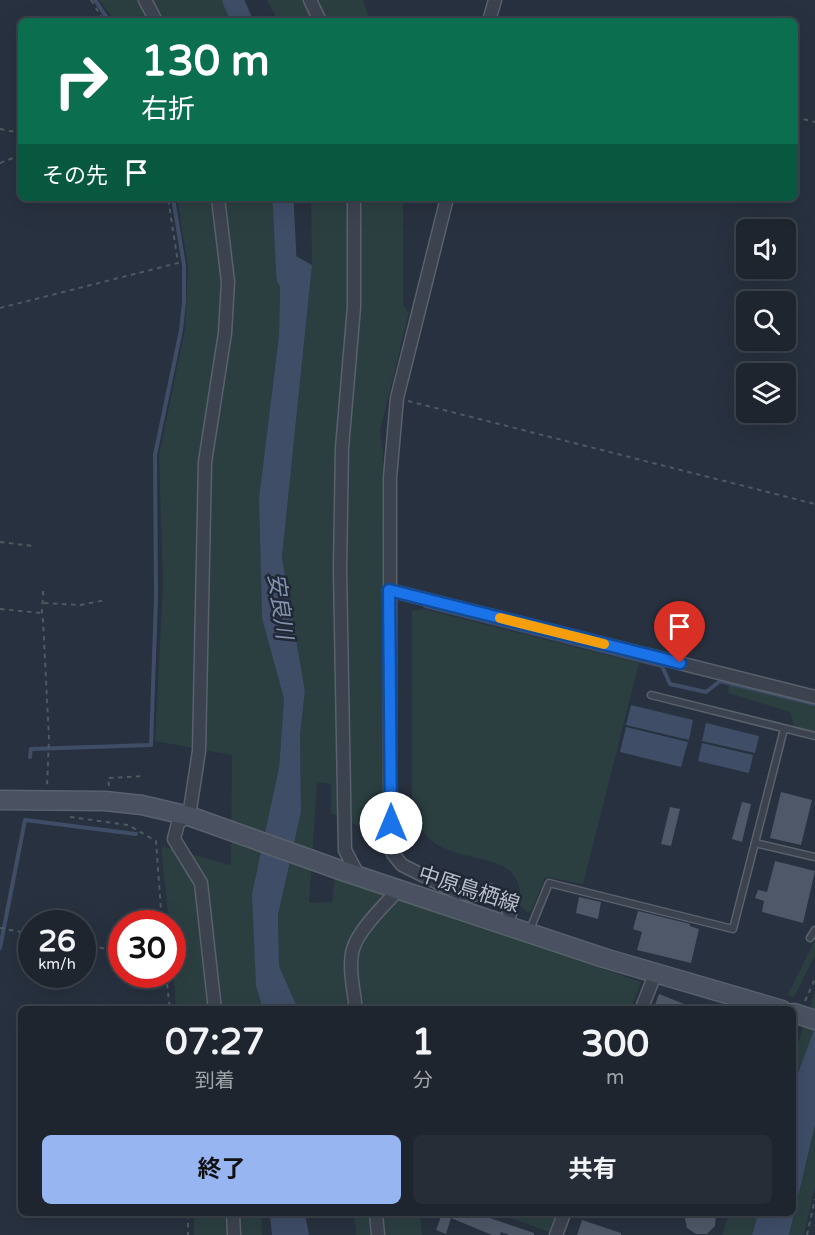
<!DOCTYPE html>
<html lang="ja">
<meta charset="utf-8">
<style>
body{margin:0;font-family:"Varela Round","Noto Sans JP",sans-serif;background:#262d37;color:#f1f3f6;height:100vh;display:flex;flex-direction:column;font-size:22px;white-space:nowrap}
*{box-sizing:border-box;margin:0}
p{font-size:20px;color:#a1a5aa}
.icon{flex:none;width:33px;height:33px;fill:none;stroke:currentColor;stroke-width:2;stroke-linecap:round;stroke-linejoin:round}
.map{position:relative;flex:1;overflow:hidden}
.panel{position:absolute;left:18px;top:1006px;width:778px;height:210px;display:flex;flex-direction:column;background:#1e252f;border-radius:9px;box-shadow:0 6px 24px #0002,0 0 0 2px #3c424b}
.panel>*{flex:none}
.banner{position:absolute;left:18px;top:18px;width:780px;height:183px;border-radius:9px;box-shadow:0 6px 24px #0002,0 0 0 2px #3c424b;background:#0b6e4f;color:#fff;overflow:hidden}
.tools{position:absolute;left:736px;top:219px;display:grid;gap:12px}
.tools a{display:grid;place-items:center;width:60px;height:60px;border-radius:9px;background:#1e252f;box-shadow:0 6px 24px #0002,0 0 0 2px #3c424b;font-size:30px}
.speed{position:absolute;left:18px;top:910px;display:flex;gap:12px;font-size:30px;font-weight:700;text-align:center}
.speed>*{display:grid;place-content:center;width:78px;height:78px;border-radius:50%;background:#1e252f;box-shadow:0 6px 24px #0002,0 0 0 2px #3c424b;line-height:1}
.speed small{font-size:15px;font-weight:400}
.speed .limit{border:9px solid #d22;background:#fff;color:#111}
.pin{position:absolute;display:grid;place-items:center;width:51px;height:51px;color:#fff;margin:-62px -26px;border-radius:50% 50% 50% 0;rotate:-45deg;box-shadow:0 0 6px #0007}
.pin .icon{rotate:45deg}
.me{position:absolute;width:66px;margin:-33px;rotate:0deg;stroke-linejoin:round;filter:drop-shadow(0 0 4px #0008)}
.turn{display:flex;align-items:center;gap:21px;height:126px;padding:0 24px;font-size:27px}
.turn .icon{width:78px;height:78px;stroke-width:2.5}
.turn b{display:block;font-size:42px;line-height:51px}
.then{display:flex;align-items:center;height:57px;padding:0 24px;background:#0003;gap:12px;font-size:22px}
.eta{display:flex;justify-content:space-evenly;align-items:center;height:102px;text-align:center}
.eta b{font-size:36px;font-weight:700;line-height:42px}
.cta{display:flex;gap:12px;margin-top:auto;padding:12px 24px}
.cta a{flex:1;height:69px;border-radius:9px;background:#96b5f1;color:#111;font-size:24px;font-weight:700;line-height:69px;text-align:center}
.cta a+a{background:#262d37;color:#f1f3f6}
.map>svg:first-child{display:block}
.green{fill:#2b3f41}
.water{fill:#3f4d67}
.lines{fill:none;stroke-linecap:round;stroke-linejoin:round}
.stream{stroke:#3f4d67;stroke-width:4}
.river{stroke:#3f4d67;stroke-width:21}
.building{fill:#4e5868}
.service-casing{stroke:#59616d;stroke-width:9}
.minor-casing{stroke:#59616d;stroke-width:15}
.secondary-casing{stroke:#59616d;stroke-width:21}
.path{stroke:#4a5c5f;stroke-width:2;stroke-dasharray:4.5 4.5;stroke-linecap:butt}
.service{stroke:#3c434f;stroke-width:6}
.minor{stroke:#3c434f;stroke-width:12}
.secondary{stroke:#4a5262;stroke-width:18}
.route-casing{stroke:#114b97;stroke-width:15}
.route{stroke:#1a73e8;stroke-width:10}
.slow{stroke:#f59e0b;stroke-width:10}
.labels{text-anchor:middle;stroke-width:5;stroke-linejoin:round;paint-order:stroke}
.street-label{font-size:21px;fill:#b8beca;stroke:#202835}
.water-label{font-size:22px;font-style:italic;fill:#8293af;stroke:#202835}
</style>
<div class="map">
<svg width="815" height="1235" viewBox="0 0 815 1235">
<rect width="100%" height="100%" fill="#28313f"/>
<g class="green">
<path d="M99 0H227L234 21H115Z"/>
<path d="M267 0H363L370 21H278Z"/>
<path d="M177 198H277L281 248 279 335 259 498 262 617 284 699 279 768 256 986 263 1009H176L173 967 172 924H169L161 846 231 865 232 755 155 741 163 585 159 456 185 329 188 266Z"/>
<path d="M311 198H403V305L409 312 380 431 383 453 382 837 331 813V784L317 782 309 903 332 902 335 878 641 982 631 1009 298 1010 279 966 278 915 301 812 300 734 305 691 282 557 312 265Z"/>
<path d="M423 609 639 663 583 884 545 877 532 910 528 913 520 906C520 901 521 893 519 887 508 840 426 878 412 804V611Z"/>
<path d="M729 685 815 706V732L795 728 790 712 728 693Z"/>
<path d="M815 940V955L794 997 788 995Z"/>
<path d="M815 991V1027L794 1084V1048L798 1043Z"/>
<path d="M815 1125V1187L804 1235H789Z"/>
<path d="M194 1214H261L262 1235H194Z"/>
<path d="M354 1214H420L422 1235H356Z"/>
<path d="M500 1214H556L549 1232Z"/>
<path d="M729 1214H758L752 1235H722Z"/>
</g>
<g class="water">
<path d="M281 248 312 265 282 557 305 691 300 734 301 812 278 915 279 966 298 1009 263 1010 256 986 252 894 279 768 284 699 262 618 259 498 279 335Z"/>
<path d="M631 705 693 720 689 740 626 725Z"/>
<path d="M706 723 759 736 755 753 702 741Z"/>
<path d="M626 727 688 742 681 767 620 752Z"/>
<path d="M702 743 753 755 749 773 698 761Z"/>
<path d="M815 1027V1125L789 1235H752L758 1214H794V1084Z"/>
<path d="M270 1214H305L309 1235H272Z"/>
</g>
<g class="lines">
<g class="stream">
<path d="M95 0 109 21"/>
<path d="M425 606 662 666 670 684 706 692 720 681 815 704"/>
<path d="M30 757 31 749 151 745 156 598 155 455 181 330 184 302V265L173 198"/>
<path d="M0 948 25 820 136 834"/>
</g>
<g class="river">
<path d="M233 0 242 21"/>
<path d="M283 198 287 278"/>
</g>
</g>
<g class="building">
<path d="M781 792 812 800 801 845 770 838Z"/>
<path d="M742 802 751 804 742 842 732 839Z"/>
<path d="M670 807 680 809 671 846 661 844Z"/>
<path d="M775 861 815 871 803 923 762 912 764 901 755 898 758 890 767 892Z"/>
<path d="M579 897 601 902 598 919 576 913Z"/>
<path d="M638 911 690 924V926L699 929 691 963 637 950 642 932 633 929Z"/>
<path d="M659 994 697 1009V1010H653Z"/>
<path d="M442 1214H478L534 1233V1235H509L501 1232 500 1235H492L451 1218 446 1234 436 1230Z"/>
<path d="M686 1214H716L715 1226 707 1234H696L687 1228 685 1219Z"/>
<path d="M582 1220 621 1233V1235H577Z"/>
</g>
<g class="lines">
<g class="service-casing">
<g id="service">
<path d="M651 695 815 736"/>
<path d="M755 843 815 857"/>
<path d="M529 932 549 883 733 929 784 729"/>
<path d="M810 938 815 930"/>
</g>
</g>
<g class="minor-casing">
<g id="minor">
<path d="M145 0 156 21"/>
<path d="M310 0 320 21"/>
<path d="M489 21 495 0"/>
<path d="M354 198V307L342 448 340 569 345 850 359 877"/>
<path d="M447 198 397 398 390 478V839L393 854 402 865 458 893 473 895 489 890 506 904 510 914 506 925"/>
<path d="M389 590 815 697"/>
<path d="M215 1010 201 883 174 839 178 823 189 816 199 751 205 462 225 333 228 282 218 198"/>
<path d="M356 1010C354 991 348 967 353 949 359 929 384 906 398 890"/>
<path d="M641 1010 656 972"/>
<path d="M233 1214 234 1235"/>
<path d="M376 1214 378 1235"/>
<path d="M556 1235 564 1214"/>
</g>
</g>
<g class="secondary-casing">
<g id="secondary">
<path d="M0 800 105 801 142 805 189 816 340 870 604 958 782 1010"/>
<path d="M794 1013 815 1020"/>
</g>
</g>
<g class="path">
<path d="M91 0 104 21"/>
<path d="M795 117 815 122"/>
<path d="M0 129 21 133"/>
<path d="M0 163 21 155"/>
<path d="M0 308 178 263 168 198"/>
<path d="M408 401 815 504"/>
<path d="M0 542 33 546"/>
<path d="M43 591C44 601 40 611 43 620L49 738 47 787"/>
<path d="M44 603 80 605 106 600"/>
<path d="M0 609 41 613"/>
<path d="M109 786 108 778 144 776"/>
<path d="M70 817 128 825 156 841 162 924"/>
<path d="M0 928 32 934"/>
<path d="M82 944 122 952"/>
<path d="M166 975 170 1010"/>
<path d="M805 1001 815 979"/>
<path d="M188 1214V1235"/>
<path d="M807 1235 815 1199"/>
</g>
<use href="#service" class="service"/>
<use href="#minor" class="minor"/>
<use href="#secondary" class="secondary"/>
</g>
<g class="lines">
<g class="route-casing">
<path id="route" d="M391 823 389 590 680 663"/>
</g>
<use href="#route" class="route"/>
<path class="slow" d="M500 618 604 644"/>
</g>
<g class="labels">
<g class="street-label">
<text transform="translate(469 889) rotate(18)" y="7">中原鳥栖線</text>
</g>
<g class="water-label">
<text transform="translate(281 606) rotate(82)" y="8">安良川</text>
</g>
</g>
</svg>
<div class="tools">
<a><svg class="icon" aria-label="sound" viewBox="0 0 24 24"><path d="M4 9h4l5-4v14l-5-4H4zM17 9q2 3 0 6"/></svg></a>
<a><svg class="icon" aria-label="search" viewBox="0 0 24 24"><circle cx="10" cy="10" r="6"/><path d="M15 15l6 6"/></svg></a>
<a><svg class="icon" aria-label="layers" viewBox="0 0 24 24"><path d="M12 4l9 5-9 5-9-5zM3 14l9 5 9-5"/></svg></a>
</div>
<div class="speed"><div>26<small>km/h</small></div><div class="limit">30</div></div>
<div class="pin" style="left:680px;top:663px;background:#d93025"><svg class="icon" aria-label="arrive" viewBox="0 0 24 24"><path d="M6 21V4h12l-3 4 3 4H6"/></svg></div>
<svg class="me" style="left:391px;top:823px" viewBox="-20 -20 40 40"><circle r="19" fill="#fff"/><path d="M0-13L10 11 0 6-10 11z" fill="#1a73e8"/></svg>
<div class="banner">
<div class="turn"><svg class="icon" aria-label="right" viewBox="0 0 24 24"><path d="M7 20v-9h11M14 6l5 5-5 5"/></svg><div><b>130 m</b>右折</div></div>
<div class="then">その先<svg class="icon" aria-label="arrive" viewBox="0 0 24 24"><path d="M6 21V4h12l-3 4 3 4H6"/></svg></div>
</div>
<section class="panel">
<div class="eta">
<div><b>07:27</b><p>到着</p></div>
<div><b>1</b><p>分</p></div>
<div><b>300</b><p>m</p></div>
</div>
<div class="cta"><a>終了</a><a>共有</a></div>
</section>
</div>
